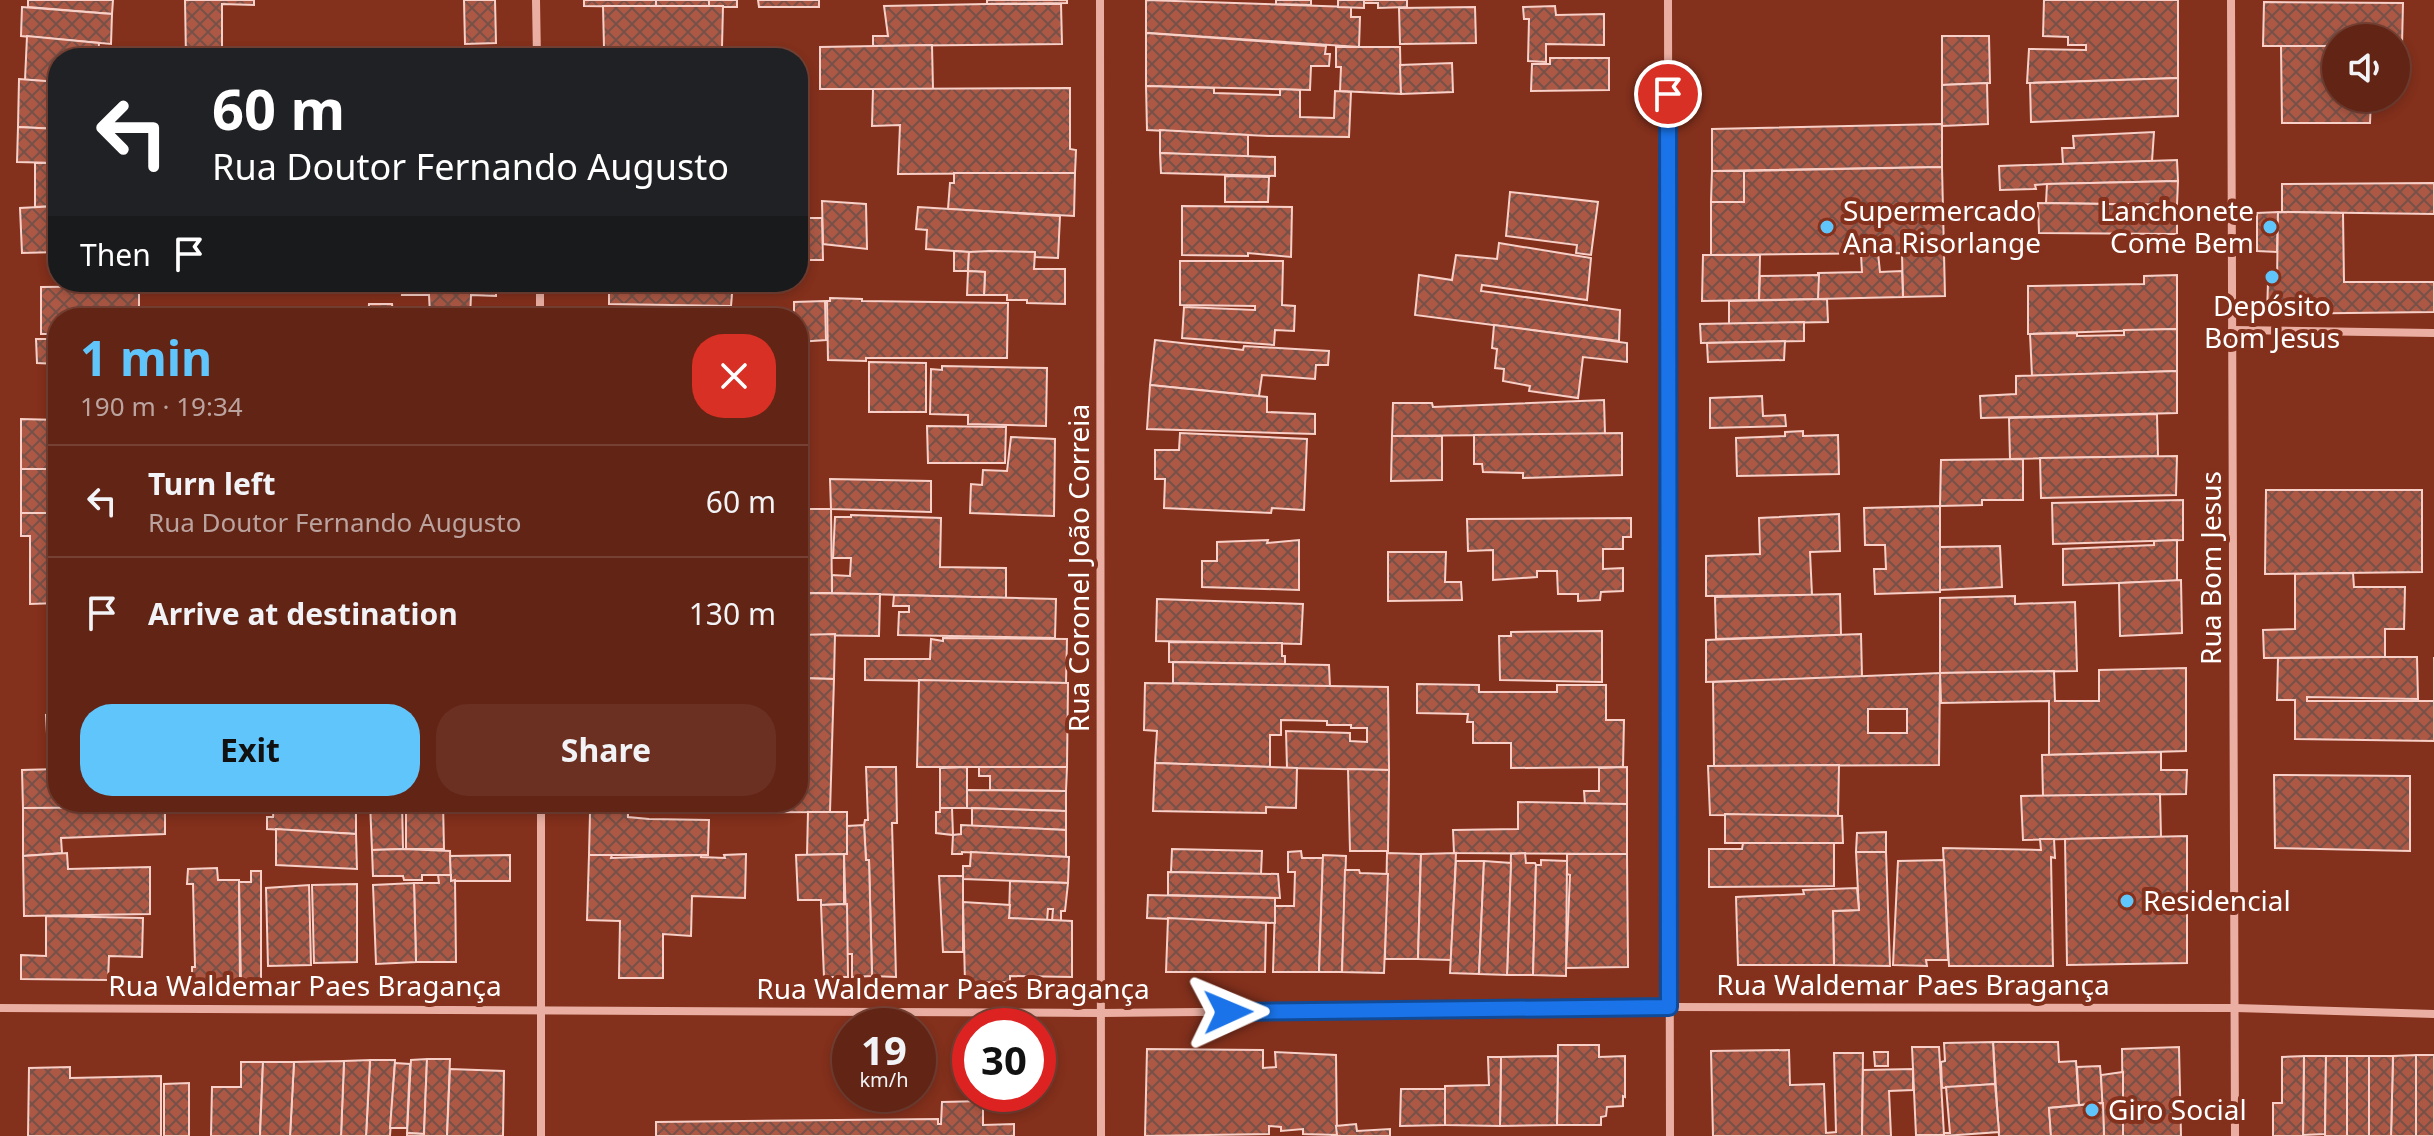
<!DOCTYPE html>
<meta charset="utf-8">
<style>
body{margin:0;font-family:"Noto Sans",sans-serif;background:#6b3022;color:#f1f3f6;height:100vh;display:flex;flex-direction:column;font-size:30px;white-space:nowrap}
*{box-sizing:border-box;margin:0}
p{font-size:26px;color:#bba4a0}
.icon{flex:none;width:44px;height:44px;fill:none;stroke:currentColor;stroke-width:2;stroke-linecap:round;stroke-linejoin:round}
.map{position:relative;flex:1;overflow:hidden}
.panel{position:absolute;left:48px;top:308px;width:760px;height:504px;display:flex;flex-direction:column;background:#622415;border-radius:32px;box-shadow:0 4px 12px #0003,0 0 0 2px #764134}
.panel>*{flex:none}
.banner{position:absolute;left:48px;top:48px;width:760px;height:244px;border-radius:32px;box-shadow:0 4px 12px #0003,0 0 0 2px #764134;background:#202124;color:#fff;overflow:hidden}
.buttons{position:absolute;left:2322px;top:24px;display:grid;gap:16px}
.buttons a{display:grid;place-items:center;width:88px;height:88px;border-radius:50%;background:#622415;box-shadow:0 4px 12px #0003,0 0 0 2px #764134;font-size:40px}
.speed{position:absolute;left:832px;top:1008px;display:flex;gap:16px;font-size:40px;font-weight:700;text-align:center}
.speed>*{display:grid;place-content:center;width:104px;height:104px;border-radius:50%;background:#622415;box-shadow:0 4px 12px #0003,0 0 0 2px #764134;line-height:1}
.speed small{font-size:20px;font-weight:400}
.speed .limit{border:12px solid #d22;background:#fff;color:#111}
.pin{position:absolute;display:grid;place-items:center;width:68px;height:68px;color:#fff;margin:-34px;border:4px solid #fff;border-radius:50%;box-shadow:0 2px 8px #0007}
.me{position:absolute;width:88px;margin:-44px;rotate:89deg;stroke-linejoin:round;filter:drop-shadow(0 0 6px #0008)}
.turn{display:flex;align-items:center;gap:28px;height:168px;padding:0 32px;font-size:36px}
.turn .icon{width:104px;height:104px;stroke-width:2.5}
.turn b{display:block;font-size:56px;line-height:68px}
.then{display:flex;align-items:center;height:76px;padding:0 32px;background:#0003;gap:16px;font-size:30px}
.round{display:grid;place-items:center;flex:none;width:84px;height:84px;border-radius:32px;background:#6b3022}
.head{display:flex;align-items:center;justify-content:space-between;height:136px;padding:0 32px}
h1{font-size:48px;font-weight:700;line-height:60px;color:#60c5fb}
.cta{display:flex;gap:16px;margin-top:auto;padding:16px 32px}
.cta a{flex:1;height:92px;border-radius:32px;background:#60c5fb;color:#111;font-size:32px;font-weight:700;line-height:92px;text-align:center}
.cta a+a{background:#6b3022;color:#f1f3f6}
ul{padding:0;list-style:none}
li{display:flex;align-items:center;gap:24px;height:112px;padding:0 32px;border-top:2px solid #764134}
li div{flex:1}
li b{display:block;font-size:30px}
li em{font-style:normal}
.map>svg:first-child{display:block}
.building{fill:url(#building-cross-hatch);stroke:#f8d0c7;stroke-width:2;fill-rule:evenodd}
.lines{fill:none;stroke-linecap:round;stroke-linejoin:round}
.minor{stroke:#eaafa2;stroke-width:8}
.route-casing{stroke:#114b97;stroke-width:20}
.route{stroke:#1a73e8;stroke-width:14}
.poi-dot{fill:#60c5fb;stroke:#83301c;stroke-width:3}
.labels{text-anchor:middle;stroke-width:8;stroke-linejoin:round;paint-order:stroke}
.poi-label{font-size:28px;fill:#fff;stroke:#83301c;text-anchor:start}
.street-label{font-size:28px;fill:#fff;stroke:#83301c}
</style>
<div class="map">
<svg width="2434" height="1136" viewBox="0 0 2434 1136">
<defs>
<pattern id="building-cross-hatch" width="8" height="8" patternUnits="userSpaceOnUse" patternTransform="scale(2)"><rect width="8" height="8" fill="#ac5844"/><path d="M0 0l8 8M0 8l8-8" fill="none" stroke="#775148"/></pattern>
</defs>
<rect width="100%" height="100%" fill="#83301c"/>
<g class="building">
<path d="M28 0H113L112 14 28 7Z"/>
<path d="M185 0H254V5L222 4V58H186Z"/>
<path d="M464 0H495L496 43 465 44Z"/>
<path d="M584 0H656V7L584 6Z"/>
<rect x="656" y="0" width="53" height="7"/>
<rect x="709" y="0" width="28" height="7"/>
<path d="M758 0H819V7H759Z"/>
<path d="M987 0H1067V3L987 4Z"/>
<path d="M1146 0 1351 7V17H1360L1359 47 1149 33H1146Z"/>
<path d="M1276 0H1311V5L1276 4Z"/>
<path d="M1338 0H1364V8L1338 7Z"/>
<path d="M1364 0H1407V7L1378 8V3H1364Z"/>
<path d="M2044 0H2178V78L2027 83 2029 49 2086 50V45H2068V37L2043 36Z"/>
<path d="M2264 2 2403 3 2402 45H2396V38H2336V46H2263Z"/>
<path d="M987 4H1061L1062 44 873 46V36H888L884 6Z"/>
<path d="M603 6H723L722 47 604 48Z"/>
<path d="M1555 6 1556 15 1604 14V45L1546 44V62L1528 61 1529 19H1524L1523 7Z"/>
<path d="M22 7 112 14 111 44 21 36Z"/>
<path d="M1475 7 1476 43 1400 44 1399 8Z"/>
<path d="M1146 33 1326 46 1325 54H1330L1329 66H1311L1310 90 1146 86Z"/>
<path d="M27 36 99 43 98 58H58V82L25 80Z"/>
<path d="M1942 36H1989L1990 83 1942 85Z"/>
<path d="M932 45 933 89H820V47Z"/>
<path d="M2281 46H2336V98H2371L2370 123H2282Z"/>
<path d="M1336 47H1400L1401 94 1340 91 1341 67H1336Z"/>
<path d="M1550 58H1609V90L1531 91 1532 64H1550Z"/>
<path d="M1452 63 1453 92 1401 94 1400 65Z"/>
<path d="M2178 78V116L2031 122 2030 83Z"/>
<path d="M19 79 58 82V129L18 127Z"/>
<path d="M1987 83 1988 124 1942 126V85Z"/>
<path d="M1146 86 1214 88V93L1280 95V89L1300 90V117L1334 118 1335 91 1351 92 1349 137 1268 136 1147 130Z"/>
<path d="M1070 88V149L1076 150 1075 173 898 174 900 125 872 126 873 89Z"/>
<path d="M1942 124V167L1712 171V129Z"/>
<path d="M18 127 58 129V163L17 162Z"/>
<path d="M1160 130 1248 135V157L1160 153Z"/>
<path d="M2154 132 2152 161 2063 164 2062 148H2074L2073 136Z"/>
<path d="M1160 153 1275 157V176L1161 173Z"/>
<path d="M2177 160 2178 181 2047 184 2035 185 2036 189 2000 190 1999 166Z"/>
<path d="M35 163H58V206L35 207Z"/>
<path d="M1942 167 1945 296 1903 297 1902 253 1711 255V202H1744V171Z"/>
<path d="M1712 171H1744V202H1711Z"/>
<path d="M954 173H1075L1074 216 948 209 950 183H954Z"/>
<path d="M1225 176 1269 177 1268 202H1225Z"/>
<path d="M2178 181 2177 205 2046 203 2047 184Z"/>
<path d="M2434 183V214L2282 212V184Z"/>
<path d="M1510 192 1598 202 1591 255 1576 253 1577 245 1506 236Z"/>
<path d="M822 201 866 204 867 249 823 244Z"/>
<path d="M2038 203 2177 205V234L2039 233Z"/>
<path d="M58 206V252L22 253 20 208Z"/>
<path d="M1182 206 1292 207 1291 257 1248 253V256L1182 255Z"/>
<path d="M918 207 1060 216 1058 258 1035 257V252H969L926 249 927 230 916 229Z"/>
<path d="M2278 212 2277 252 2257 251V213Z"/>
<path d="M2278 212 2343 213 2344 282H2434V312L2267 314 2268 282H2277Z"/>
<path d="M806 218H822L823 260H798V232H807Z"/>
<path d="M1499 243 1591 258 1587 300 1482 285 1481 291 1620 310 1619 341 1415 315 1419 275 1452 280 1456 255 1497 259Z"/>
<path d="M954 251 969 252 968 271H954Z"/>
<path d="M990 251 1035 252 1034 269H1065V304L1027 303V300H1007V295H984L985 272 968 271 969 252Z"/>
<path d="M1878 253 1880 272 1902 271 1903 297 1818 299V273L1862 272 1861 254Z"/>
<path d="M1703 255H1760L1759 300 1702 301Z"/>
<path d="M1180 261H1283L1282 305 1295 306 1294 331 1275 330 1274 345 1182 338 1184 307 1255 310V306L1180 305Z"/>
<path d="M968 271 985 272 984 295H967Z"/>
<path d="M1819 275 1818 299 1759 300 1760 276Z"/>
<path d="M2177 275V329L2028 334V286L2144 284V276Z"/>
<path d="M403 282H496V296L471 295 470 318H368L369 304H392L393 313 430 314 429 295H402Z"/>
<path d="M590 282H733L731 306 609 304V285H590Z"/>
<path d="M139 286V318H58V334H41V287Z"/>
<path d="M830 298 862 299V301L1008 303 1007 358H866V361L828 360 827 301H830Z"/>
<path d="M1827 299 1828 322 1729 324V301Z"/>
<path d="M825 301 826 340 798 342V318H794V302Z"/>
<path d="M595 307 707 311 754 310 755 318H595Z"/>
<path d="M1804 322V341L1701 343 1700 324Z"/>
<path d="M1494 325 1627 343V362L1583 357 1578 398 1529 391 1530 386 1503 381 1504 369 1495 368 1497 349 1492 348Z"/>
<path d="M2177 329V371L2032 376 2030 334 2077 333V336L2124 335V330Z"/>
<path d="M36 339H58V364L37 363Z"/>
<path d="M1155 340 1243 350 1244 346 1329 351 1328 365H1316L1315 379 1262 375 1259 396 1150 385Z"/>
<path d="M1785 341 1784 360 1708 362 1707 343Z"/>
<path d="M869 362 926 363V412H869Z"/>
<path d="M942 366 1047 368 1046 426 968 424V415L930 414 931 369 942 370Z"/>
<path d="M2177 371V413L1981 418 1980 396 2016 394V376Z"/>
<path d="M1150 385 1267 397V412L1315 414V434L1147 429Z"/>
<path d="M1762 396 1763 416 1785 415 1786 426 1710 428V398Z"/>
<path d="M1604 400 1605 434 1392 436 1393 403H1432L1433 407Z"/>
<path d="M2157 414 2158 456 2010 459 2009 418Z"/>
<path d="M21 419 58 420V469H21Z"/>
<path d="M927 426 1006 427 1005 463H928Z"/>
<path d="M1803 431V436L1838 435 1839 474 1737 476 1736 438 1785 436V432Z"/>
<path d="M1180 433 1307 439 1304 510 1272 508 1271 513 1164 508 1165 479H1155V450H1179Z"/>
<path d="M1622 433V475L1523 478V473L1483 472 1482 464H1474V435Z"/>
<path d="M1392 436H1442V480L1391 481Z"/>
<path d="M1011 437 1055 439 1054 516 970 513 971 484 982 485 983 470 1007 471Z"/>
<path d="M2177 456 2176 495 2041 498 2040 458Z"/>
<path d="M2023 459V500H1982V505L1940 506 1941 460Z"/>
<rect x="21" y="469" width="37" height="44"/>
<path d="M830 479 931 481V512L831 509Z"/>
<path d="M2266 490H2422V572L2265 574Z"/>
<path d="M2183 500V540L2053 544 2052 503Z"/>
<path d="M1940 506V592L1875 594 1874 569H1886L1885 545H1865L1864 508Z"/>
<path d="M798 509H831L832 593H798Z"/>
<path d="M21 513H58V603L30 604V536H21Z"/>
<path d="M1839 514 1840 551 1810 552 1812 595 1706 596V556L1760 554 1759 518Z"/>
<path d="M851 515 941 518 940 567 1006 568V598L832 593V575L850 576 851 558H833L835 517H851Z"/>
<path d="M1631 518V537H1623V549H1603V569L1623 568V591L1601 592 1600 600 1578 601V594H1558L1557 571H1537V577L1493 580V550L1468 551 1467 519Z"/>
<path d="M1268 540 1267 543 1299 540V590L1202 587V561H1217V542Z"/>
<path d="M2177 540V581L2063 585V549L2154 545V541Z"/>
<path d="M2000 546 2002 587 1940 590V547Z"/>
<path d="M1388 552H1446L1445 582H1461L1462 600 1388 601Z"/>
<path d="M2353 573 2354 587H2405L2404 629H2385V657L2264 658 2263 630 2295 629V574Z"/>
<path d="M2181 580 2182 633 2120 636 2119 583Z"/>
<path d="M798 593 880 594 879 636 798 635Z"/>
<path d="M1840 594 1841 635 1716 639 1715 597Z"/>
<path d="M894 595 1056 599 1055 638 898 635 899 612H909V606H893Z"/>
<path d="M2015 596V604L2075 602 2077 671 1940 673V598Z"/>
<path d="M1157 599 1303 604 1301 644 1156 641Z"/>
<path d="M1602 631V682L1500 680 1499 636H1511V632Z"/>
<path d="M835 634 834 679 798 678V635Z"/>
<path d="M1861 634 1862 677 1706 682V640Z"/>
<path d="M943 638 1067 639 1066 683 865 680V659H930L931 639 943 641Z"/>
<path d="M1169 642 1282 643V656H1285V664L1169 662Z"/>
<path d="M2385 657H2417L2418 699 2307 697V701H2434V657V741L2295 739V700H2277L2278 658Z"/>
<path d="M1173 662 1329 665 1330 687 1173 683Z"/>
<path d="M2186 668V751L2049 755V701L1941 703 1940 673 2054 671 2055 701H2099V670Z"/>
<path d="M1940 673 1939 765 1714 766 1713 682ZM1868 709H1907V733H1868Z"/>
<path d="M798 678 834 679 830 812 593 813 594 802H798Z"/>
<path d="M919 680 1068 683 1067 767H917Z"/>
<path d="M1145 683 1388 687 1389 770 1287 768 1286 731 1350 733V741L1367 742V728H1351V725H1327V721L1281 720V735H1270V767L1155 763 1157 731 1144 730Z"/>
<path d="M1417 684 1479 685V692H1557V685H1606V720H1624L1623 767 1511 768V743H1473V722H1467L1468 714 1417 713Z"/>
<path d="M58 714V752H48L46 715Z"/>
<path d="M2161 752V770H2187L2186 794 2043 796 2042 755Z"/>
<path d="M1155 763 1297 768 1296 808 1266 807V813L1153 811Z"/>
<path d="M1839 765 1838 816 1710 815 1708 766Z"/>
<path d="M866 767H896L897 823H892L896 977 872 976 869 860H866L864 825 865 820H868Z"/>
<path d="M967 767V808H940V768Z"/>
<path d="M979 767H1067L1066 791 990 790V776H979Z"/>
<path d="M1627 767V804H1585L1584 791H1599V768Z"/>
<path d="M58 769V802H78V808H23L22 770Z"/>
<path d="M1348 769 1389 770 1388 851H1350Z"/>
<path d="M2274 775 2410 776V851L2275 848Z"/>
<path d="M967 790 1066 791V811L967 808Z"/>
<path d="M2160 794 2161 837 2023 840 2021 796Z"/>
<rect x="78" y="802" width="46" height="6"/>
<rect x="124" y="802" width="52" height="6"/>
<path d="M261 802H356V834L267 829V817H273L274 804Z"/>
<path d="M370 802H402L403 849 372 850Z"/>
<path d="M406 802H443L444 849H406Z"/>
<path d="M1518 802 1627 804V854L1454 853 1453 830 1518 829Z"/>
<path d="M165 807V834L61 838 62 853 23 856V808Z"/>
<path d="M940 808H952L953 835 936 833V812H940Z"/>
<path d="M972 808 1066 811V830L972 826Z"/>
<path d="M808 812H847V854L807 855Z"/>
<path d="M590 813H628V817L649 819 709 820 708 855H589Z"/>
<path d="M1725 814 1842 816 1843 843H1725Z"/>
<path d="M864 825 866 860H869L872 976 852 977V954H847L844 854H847V826Z"/>
<path d="M961 825 1066 830V857L962 852V854H952L953 835 961 834Z"/>
<path d="M276 829 356 834 357 869 276 865Z"/>
<path d="M1886 832V852H1856L1857 833Z"/>
<path d="M2187 836V963L2067 965 2065 839Z"/>
<path d="M2040 839H2054L2055 858 2051 857 2053 966H1949L1943 848 2041 850Z"/>
<path d="M1743 843H1834V886L1709 887V849H1742Z"/>
<path d="M403 849 450 851 451 875H422V880H404L403 876H373L372 850Z"/>
<path d="M1172 849 1262 851 1261 874 1171 872Z"/>
<path d="M1301 851 1302 858H1323L1319 972H1273L1275 906H1294L1295 872H1288V852Z"/>
<path d="M971 852 1069 857 1068 883 963 879V866H970Z"/>
<path d="M1856 852H1886L1890 966 1834 965 1833 911 1859 910Z"/>
<path d="M67 853 68 869 150 867V914L24 916 23 856Z"/>
<path d="M1387 853 1421 854 1418 959H1385Z"/>
<path d="M1456 853 1451 960 1418 959 1421 854Z"/>
<path d="M1525 853 1526 863H1535L1536 865 1533 975H1507L1511 854Z"/>
<path d="M746 854 745 898 692 896 691 936 663 934V978H619L620 921 587 920 589 855H612L611 858 701 855V857L725 858 724 855Z"/>
<path d="M844 854V904L821 905V900H798L796 855Z"/>
<path d="M1567 854H1627L1628 967 1566 968 1570 875 1567 874Z"/>
<path d="M510 855V881H451L450 856Z"/>
<path d="M1323 855 1346 856 1342 972H1319Z"/>
<path d="M1541 860 1567 861 1566 976 1533 975 1536 865H1541Z"/>
<path d="M1944 860 1948 960H1926L1927 966 1893 965 1898 861Z"/>
<path d="M1456 861H1484L1479 974 1450 973Z"/>
<path d="M1484 861 1511 863 1507 975 1479 974Z"/>
<path d="M217 868 218 880H239L240 985 192 989V967H195L193 884H187L188 869Z"/>
<path d="M1345 870H1359L1360 873 1388 874 1384 973 1342 972Z"/>
<path d="M251 871H261V982L241 983 239 882H251Z"/>
<path d="M1168 872 1278 874 1280 898 1168 895Z"/>
<path d="M438 875H451V881L455 880 456 962H416L414 883H439Z"/>
<path d="M939 876H963V952H943Z"/>
<path d="M1010 881 1068 883 1065 911H1061V921H1052L1053 909H1048L1047 921 1009 918Z"/>
<path d="M414 883 416 962 376 964 373 885Z"/>
<path d="M357 884V962L314 963 312 885Z"/>
<path d="M309 885 311 965 268 966 266 888Z"/>
<path d="M1857 888 1859 910 1833 911 1834 965H1738L1736 897 1804 894 1803 890Z"/>
<path d="M1148 895 1275 898V923L1147 918Z"/>
<path d="M963 902 1010 905 1009 918 1072 921V977L1010 976V982L965 983Z"/>
<path d="M847 904 848 977H824L821 905Z"/>
<path d="M46 916 143 918 142 957 109 956 108 980 21 979V955L46 956Z"/>
<path d="M1168 918 1266 923 1265 972H1166Z"/>
<path d="M1993 1042H2058L2059 1062 2076 1061 2079 1105 2049 1108 2051 1136H1999Z"/>
<path d="M1993 1042 1995 1084 1942 1088 1941 1062 1945 1061 1944 1043Z"/>
<path d="M1558 1045H1599V1057L1625 1056V1097L1623 1096V1106L1607 1107 1606 1116 1601 1117V1125H1557Z"/>
<path d="M1912 1047H1939L1944 1135H1916Z"/>
<path d="M2179 1047 2181 1136H2123L2122 1049Z"/>
<path d="M1147 1049 1263 1050V1068L1276 1067 1275 1052 1336 1055 1337 1135 1303 1134V1129L1281 1131V1127L1269 1126V1134L1145 1136Z"/>
<path d="M1789 1050 1790 1085 1824 1084 1826 1133 1836 1132 1834 1053H1863L1862 1136H1713L1711 1051Z"/>
<path d="M1874 1052H1888V1066H1875Z"/>
<path d="M2416 1055V1136H2391L2393 1056Z"/>
<rect x="2416" y="1055" width="18" height="81"/>
<path d="M1558 1056 1557 1125 1500 1126 1501 1057Z"/>
<path d="M2304 1056H2326L2325 1134 2303 1135Z"/>
<path d="M2304 1056 2303 1136H2273V1103H2282V1057Z"/>
<path d="M2326 1056H2347V1136H2325Z"/>
<rect x="2347" y="1056" width="22" height="80"/>
<path d="M2369 1056H2393L2391 1136H2369Z"/>
<path d="M1488 1057H1501L1500 1126 1445 1125V1086L1489 1085Z"/>
<path d="M427 1059 424 1134 407 1133 411 1060Z"/>
<path d="M427 1059H450L447 1136H407V1133L424 1134Z"/>
<path d="M370 1060H395L390 1136H366Z"/>
<path d="M370 1060 366 1136H341L344 1061Z"/>
<path d="M344 1061 341 1136H290L294 1062Z"/>
<path d="M241 1062H263L260 1136H211L212 1087H241Z"/>
<path d="M263 1062H294L290 1136H260Z"/>
<path d="M395 1063 410 1064 407 1128H390Z"/>
<path d="M2100 1066 2103 1103 2079 1105 2077 1067Z"/>
<path d="M70 1067V1078L161 1076V1136H28L29 1068Z"/>
<path d="M450 1069 504 1071 503 1136H447Z"/>
<path d="M1913 1069V1090L1889 1091 1891 1136H1862L1863 1070Z"/>
<path d="M2123 1072V1136H2104L2101 1075Z"/>
<path d="M189 1083V1136H164V1084Z"/>
<path d="M1995 1084 1999 1132 1944 1136V1133H1950L1946 1087Z"/>
<path d="M1401 1089H1445V1125L1400 1126Z"/>
<path d="M983 1101V1125L1014 1124V1136H656V1122L938 1119V1124H941L942 1102Z"/>
<path d="M2103 1103 2104 1136H2051L2049 1108Z"/>
<path d="M1356 1124 1357 1131 1390 1129V1136H1331L1337 1135 1336 1126Z"/>
</g>
<g class="lines">
<g class="minor">
<path d="M536 0 537 58"/>
<path d="M1100 0 1101 1136"/>
<path d="M1668 0 1670 1136"/>
<path d="M2231 0 2235 1136"/>
<path d="M540 282V318"/>
<path d="M2232 330 2434 333"/>
<path d="M0 1008 1102 1013 1669 1007 2235 1008 2434 1014"/>
<path d="M541 1136V802"/>
</g>
</g>
<g class="lines">
<g class="route-casing">
<path id="route" d="M1228 1012 1669 1007 1668 94"/>
</g>
<use href="#route" class="route"/>
</g>
<g class="poi-dot">
<circle cx="1827" cy="227" r="8"/>
<circle cx="2270" cy="227" r="8"/>
<circle cx="2272" cy="277" r="8"/>
<circle cx="2127" cy="901" r="8"/>
<circle cx="2092" cy="1110" r="8"/>
</g>
<g class="labels">
<g class="poi-label">
<text x="1843" y="221">Supermercado<tspan x="1843" dy="32">Ana Risorlange</tspan></text>
<text x="2254" y="221" text-anchor="end">Lanchonete<tspan x="2254" dy="32">Come Bem</tspan></text>
<text x="2272" y="316" text-anchor="middle">Depósito<tspan x="2272" dy="32">Bom Jesus</tspan></text>
<text x="2143" y="911">Residencial</text>
<text x="2108" y="1120">Giro Social</text>
</g>
<g class="street-label">
<text transform="translate(1079 568) rotate(-90)" y="10">Rua Coronel João Correia</text>
<text transform="translate(2211 568) rotate(-90)" y="10">Rua Bom Jesus</text>
<text x="1913" y="995">Rua Waldemar Paes Bragança</text>
<text x="305" y="996">Rua Waldemar Paes Bragança</text>
<text x="953" y="999">Rua Waldemar Paes Bragança</text>
</g>
</g>
</svg>
<div class="buttons">
<a><svg class="icon" aria-label="sound" viewBox="0 0 24 24"><path d="M4 9h4l5-4v14l-5-4H4zM17 9q2 3 0 6"/></svg></a>
</div>
<div class="speed"><div>19<small>km/h</small></div><div class="limit">30</div></div>
<div class="pin" style="left:1668px;top:94px;background:#d93025"><svg class="icon" aria-label="arrive" viewBox="0 0 24 24"><path d="M6 21V4h12l-3 4 3 4H6"/></svg></div>
<svg class="me" style="left:1228px;top:1012px" viewBox="-20 -20 40 40"><path d="M0-17L14 15 0 8-14 15z" fill="#1a73e8" stroke="#fff" stroke-width="4"/></svg>
<div class="banner">
<div class="turn"><svg class="icon" aria-label="left" viewBox="0 0 24 24"><path d="M17 20v-9H6M10 6l-5 5 5 5"/></svg><div><b>60 m</b>Rua Doutor Fernando Augusto</div></div>
<div class="then">Then<svg class="icon" aria-label="arrive" viewBox="0 0 24 24"><path d="M6 21V4h12l-3 4 3 4H6"/></svg></div>
</div>
<section class="panel">
<div class="head"><div><h1>1 min</h1><p>190 m · 19:34</p></div><a class="round" style="background:#d93025;color:#fff"><svg class="icon" aria-label="close" viewBox="0 0 24 24"><path d="M6 6l12 12M18 6L6 18"/></svg></a></div>
<ul>
<li><svg class="icon" aria-label="left" viewBox="0 0 24 24"><path d="M17 20v-9H6M10 6l-5 5 5 5"/></svg><div><b>Turn left</b><p>Rua Doutor Fernando Augusto</p></div><em>60 m</em></li>
<li><svg class="icon" aria-label="arrive" viewBox="0 0 24 24"><path d="M6 21V4h12l-3 4 3 4H6"/></svg><div><b>Arrive at destination</b></div><em>130 m</em></li>
</ul>
<div class="cta"><a>Exit</a><a>Share</a></div>
</section>
</div>
